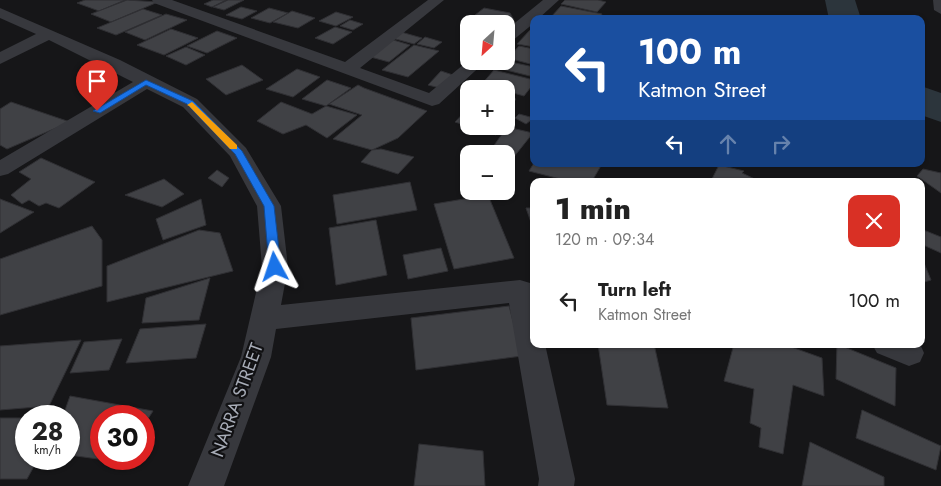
<!DOCTYPE html>
<meta charset="utf-8">
<style>
body{margin:0;font-family:Jost,sans-serif;background:#f2f2f2;color:#222;height:100vh;display:flex;flex-direction:column;font-size:19px;white-space:nowrap}
*{box-sizing:border-box;margin:0}
p{font-size:16px;color:#767676}
.icon{flex:none;width:28px;height:28px;fill:none;stroke:currentColor;stroke-width:2;stroke-linecap:round;stroke-linejoin:round}
.map{position:relative;flex:1;overflow:hidden}
.sheet{position:absolute;left:530px;top:178px;width:395px;height:170px;display:flex;flex-direction:column;background:#fff;border-radius:10px;box-shadow:0 1px 4px #0004}
.sheet>*{flex:none}
.hud{position:absolute;left:530px;top:15px;width:395px;height:152px;border-radius:10px;box-shadow:0 1px 4px #0004;background:#1a4fa0;color:#fff;overflow:hidden}
.needle{width:32px;rotate:206deg}
.tools{position:absolute;left:460px;top:15px;display:grid;gap:10px}
.tools a{display:grid;place-items:center;width:55px;height:55px;border-radius:10px;background:#fff;box-shadow:0 1px 4px #0004;font-size:25px}
.speed{position:absolute;left:15px;top:405px;display:flex;gap:10px;font-size:25px;font-weight:700;text-align:center}
.speed>*{display:grid;place-content:center;width:65px;height:65px;border-radius:50%;background:#fff;box-shadow:0 1px 4px #0004;line-height:1}
.speed small{font-size:12px;font-weight:400}
.speed .limit{border:8px solid #d22;background:#fff;color:#111}
.pin{position:absolute;display:grid;place-items:center;width:42px;height:42px;color:#fff;margin:-51px -21px;border-radius:50% 50% 50% 0;rotate:-45deg;box-shadow:0 0 5px #0007}
.pin .icon{rotate:45deg}
.me{position:absolute;width:55px;margin:-28px;rotate:355deg;stroke-linejoin:round;filter:drop-shadow(0 0 4px #0008)}
.turn{display:flex;align-items:center;gap:18px;height:105px;padding:0 25px;font-size:22px}
.turn .icon{width:65px;height:65px;stroke-width:2.5}
.turn b{display:block;font-size:35px;line-height:42px}
.lanes{display:flex;align-items:center;height:48px;padding:0 25px;background:#0003;justify-content:center;gap:25px;direction:ltr}
.lanes .off{opacity:.35}
.round{display:grid;place-items:center;flex:none;width:52px;height:52px;border-radius:10px;background:#f2f2f2}
.summary{display:flex;align-items:center;justify-content:space-between;height:85px;padding:0 25px}
h1{font-size:30px;font-weight:800;line-height:38px}
ul{padding:0;list-style:none}
li{display:flex;align-items:center;gap:15px;height:75px;padding:0 25px}
li div{flex:1}
li b{display:block;font-size:19px}
li em{font-style:normal}
.map>svg:first-child{display:block}
.lines{fill:none;stroke-linecap:round;stroke-linejoin:round}
.river{fill:#2c353c;fill-rule:evenodd}
.building{fill:#404145;stroke:#303034}
.minor{fill:#37383d;fill-rule:evenodd}
.route{fill:#1a73e8;stroke:#114b97}
.slow{fill:#f59e0b}
.labels{text-anchor:middle;stroke-width:4.5;stroke-linejoin:round;paint-order:stroke}
.street-label{font-size:18px;fill:#a8adb8;stroke:#111113}
</style>
<div class="map">
<svg width="941" height="486" viewBox="0 0 941 486">
<rect width="100%" height="100%" fill="#161618"/>
<g class="lines">
<g class="river">
<path d="M825 0H855L861 19H829Z"/>
<path d="M921 86 941 93V122L921 115Z"/>
</g>
</g>
<g class="building">
<path d="M85 0H125L99 11 77 3Z"/>
<path d="M127 0 158 2 111 22 91 14Z"/>
<path d="M213 0H226L212 7 204 4Z"/>
<path d="M228 0H244L224 10 213 7Z"/>
<path d="M565 0H598L606 2 597 12 561 4Z"/>
<path d="M561 6 602 14 599 19 551 17Z"/>
<path d="M241 7 257 11 242 19 226 15Z"/>
<path d="M269 8 288 13 270 23 251 18Z"/>
<path d="M484 8 510 13 514 20 497 24 470 19Z"/>
<path d="M143 9 162 15 116 35 97 28Z"/>
<path d="M292 11 315 18 298 28 273 22Z"/>
<path d="M336 12 353 17 336 26 319 21Z"/>
<path d="M166 14 187 20 145 40 125 32Z"/>
<path d="M350 20 363 24 353 30 340 26Z"/>
<path d="M335 27 352 32 333 44 315 38Z"/>
<path d="M171 29 198 38 164 55 137 45Z"/>
<path d="M530 30H534V47L517 44Z"/>
<path d="M217 31 237 38 207 53 187 46Z"/>
<path d="M401 32 422 38 414 44 392 38Z"/>
<path d="M425 37 442 42 434 48 417 44Z"/>
<path d="M390 39 410 45 389 62 367 56Z"/>
<path d="M414 45 439 51 408 77 382 70Z"/>
<path d="M519 46 534 49V65L508 58Z"/>
<path d="M186 47 205 55 186 65 166 56Z"/>
<path d="M494 61H506L534 67V77L490 66Z"/>
<path d="M242 65 263 80 226 95 206 79Z"/>
<path d="M297 69 320 77 293 97 266 89Z"/>
<path d="M494 70 534 80V83L524 96 506 91V89L481 85Z"/>
<path d="M441 71 456 76 440 88 428 85Z"/>
<path d="M327 80 351 88 326 106 302 99Z"/>
<path d="M358 85 364 88 427 111 398 138 372 150 333 139 362 115 329 104Z"/>
<path d="M506 96 516 99 507 111H506Z"/>
<path d="M11 102 70 122 7 149 0 145V109Z"/>
<path d="M281 102 312 114 326 106 357 115 327 138 306 125 283 134 257 121Z"/>
<path d="M469 107V126H503L496 135 455 122Z"/>
<path d="M519 114 534 118 526 124 515 118Z"/>
<path d="M507 127 533 133 509 163 506 162V154H488Z"/>
<path d="M381 149 414 157 398 174 361 162 372 150Z"/>
<path d="M41 158 95 182 59 208 46 203 39 206 29 200 22 204 11 195 31 179 19 172Z"/>
<path d="M534 163V164H602L592 181H568L529 171Z"/>
<path d="M719 165 744 171 742 173 759 181H711Z"/>
<path d="M923 169 941 173V193L917 176Z"/>
<path d="M217 170 229 178 222 187 208 178Z"/>
<path d="M164 179 184 194 162 207 125 195Z"/>
<path d="M410 182 417 210 337 224 333 195Z"/>
<path d="M488 195 514 258 454 269 434 204Z"/>
<path d="M0 199 34 212 0 233Z"/>
<path d="M201 199 206 225 163 240 156 219Z"/>
<path d="M526 208H534V231Z"/>
<path d="M376 220 387 275 336 285 329 228Z"/>
<path d="M92 226 102 240V286L0 315V259Z"/>
<path d="M921 229 941 237V253L921 244Z"/>
<path d="M199 230 220 233 233 271 107 302V266Z"/>
<path d="M441 248 448 271 408 279 403 255Z"/>
<path d="M921 263H924L931 280 921 283Z"/>
<path d="M210 278 199 320 142 323 146 298Z"/>
<path d="M509 306 522 356 416 370 411 318Z"/>
<path d="M206 324 196 358 126 363 140 329Z"/>
<path d="M122 339 109 370 70 373 84 342Z"/>
<path d="M81 340 49 406 0 410V346Z"/>
<path d="M598 344H654L668 408 607 405Z"/>
<path d="M734 344H783L822 358 824 396 793 385 783 454 759 447 761 428 750 423 754 389 724 381Z"/>
<path d="M837 344 896 368 895 406 836 379Z"/>
<path d="M70 396 153 411 144 425V416H101V459H122L120 462 69 455V416H63Z"/>
<path d="M862 410 941 446 936 470 856 438Z"/>
<path d="M0 418H26V459H38L27 479H0Z"/>
<path d="M810 442 884 477V486H802Z"/>
<path d="M419 444 483 451 485 486H414Z"/>
</g>
<g class="lines">
<g class="minor">
<path d="M152 0H172L345 62 428 0H444L360 68 429 93 469 60 486 61 439 104 432 106 154 3Z"/>
<path d="M543 0H559L538 19H534V23L512 41 506 43V30Z"/>
<path d="M933 0H941V14L934 10Z"/>
<path d="M0 8 120 60 197 99 246 148 281 206 288 267 281 305 520 280 530 283 534 292V344H545L575 479 574 486H538L539 479 509 303 276 329 271 357 224 486H188L241 357 262 267 257 206 230 156 183 107 147 89 8 174 0 176V160L133 82 49 40 0 64V52L36 34 0 18Z"/>
<path d="M872 344H920L924 353 920 362 909 366 877 353Z"/>
</g>
</g>
<path class="route" d="M146 80 193 101 242 151 274 206 281 267 279 270H270L269 267 264 206 235 154 187 104 146 85 100 113 93 111Z"/>
<path class="slow" d="M192 102 237 145V149H230L189 106 187 105Z"/>
<g class="labels">
<g class="street-label">
<text transform="translate(237 400) rotate(-70)" y="6">NARRA STREET</text>
</g>
</g>
</svg>
<div class="tools">
<a><svg class="needle" viewBox="-14 -14 28 28"><path d="M0-13l5 13h-10z" fill="#e53935"/><path d="M0 13l5-13h-10z" fill="#767676"/></svg></a>
<a>+</a>
<a>−</a>
</div>
<div class="speed"><div>28<small>km/h</small></div><div class="limit">30</div></div>
<div class="pin" style="left:97px;top:111px;background:#d93025"><svg class="icon" aria-label="arrive" viewBox="0 0 24 24"><path d="M6 21V4h12l-3 4 3 4H6"/></svg></div>
<svg class="me" style="left:275px;top:267px" viewBox="-20 -20 40 40"><path d="M0-17L14 15 0 8-14 15z" fill="#1a73e8" stroke="#fff" stroke-width="4"/></svg>
<div class="hud">
<div class="turn"><svg class="icon" aria-label="left" viewBox="0 0 24 24"><path d="M17 20v-9H6M10 6l-5 5 5 5"/></svg><div><b>100 m</b>Katmon Street</div></div>
<div class="lanes"><svg class="icon" aria-label="left" viewBox="0 0 24 24"><path d="M17 20v-9H6M10 6l-5 5 5 5"/></svg><svg class="icon off" aria-label="ahead" viewBox="0 0 24 24"><path d="M12 20V5M6 11l6-6 6 6"/></svg><svg class="icon off" aria-label="right" viewBox="0 0 24 24"><path d="M7 20v-9h11M14 6l5 5-5 5"/></svg></div>
</div>
<section class="sheet">
<div class="summary"><div><h1>1 min</h1><p>120 m · 09:34</p></div><a class="round" style="background:#d93025;color:#fff"><svg class="icon" aria-label="close" viewBox="0 0 24 24"><path d="M6 6l12 12M18 6L6 18"/></svg></a></div>
<ul>
<li><svg class="icon" aria-label="left" viewBox="0 0 24 24"><path d="M17 20v-9H6M10 6l-5 5 5 5"/></svg><div><b>Turn left</b><p>Katmon Street</p></div><em>100 m</em></li>
</ul>
</section>
</div>
